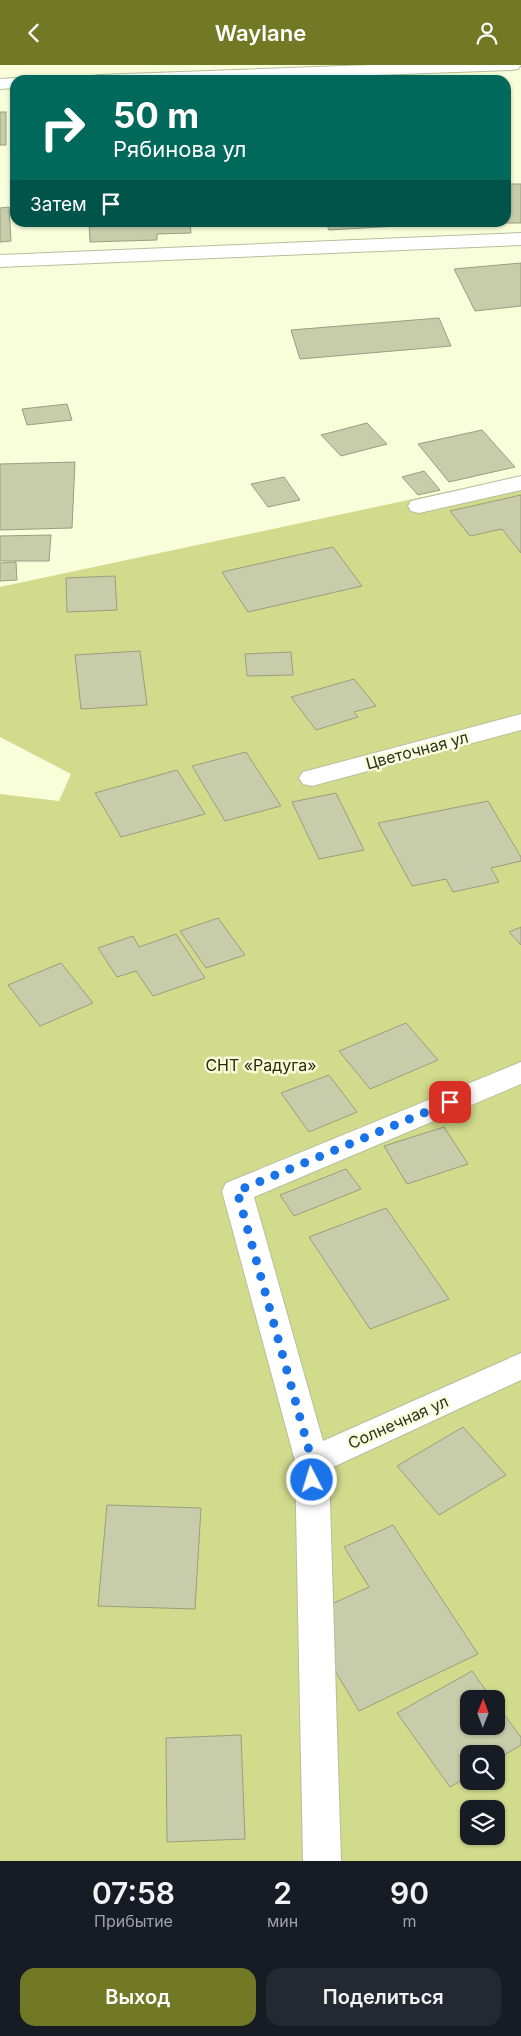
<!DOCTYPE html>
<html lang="ru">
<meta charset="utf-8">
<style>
body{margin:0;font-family:Inter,sans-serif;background:#242831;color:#f1f3f6;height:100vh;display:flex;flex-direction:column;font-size:19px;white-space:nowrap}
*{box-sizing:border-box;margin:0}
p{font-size:16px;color:#9ea1a6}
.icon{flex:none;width:28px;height:28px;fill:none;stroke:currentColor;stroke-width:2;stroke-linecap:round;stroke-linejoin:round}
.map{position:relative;height:1796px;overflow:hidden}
.sheet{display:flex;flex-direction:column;background:#171b24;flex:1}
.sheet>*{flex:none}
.hud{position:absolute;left:10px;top:10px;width:501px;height:152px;border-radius:15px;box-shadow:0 1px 4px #0004;background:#00695c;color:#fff;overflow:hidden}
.needle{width:32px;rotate:1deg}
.controls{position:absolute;left:460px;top:1625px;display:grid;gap:10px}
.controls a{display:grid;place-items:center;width:45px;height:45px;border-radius:10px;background:#171b24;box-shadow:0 1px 4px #0004;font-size:25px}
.pin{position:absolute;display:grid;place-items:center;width:42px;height:42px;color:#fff;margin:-21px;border-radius:10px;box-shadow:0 2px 8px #0006}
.me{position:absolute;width:55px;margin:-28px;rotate:355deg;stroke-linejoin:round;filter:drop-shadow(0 0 4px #0008)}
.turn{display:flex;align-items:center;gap:18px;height:105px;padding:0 20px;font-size:22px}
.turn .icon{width:65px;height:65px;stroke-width:2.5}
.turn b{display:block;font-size:35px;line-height:42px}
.then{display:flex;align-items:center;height:48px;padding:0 20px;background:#0003;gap:10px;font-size:19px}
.eta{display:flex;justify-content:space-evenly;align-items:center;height:85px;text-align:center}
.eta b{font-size:30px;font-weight:600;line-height:35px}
.button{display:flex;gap:10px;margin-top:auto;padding:10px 20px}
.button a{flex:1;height:58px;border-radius:15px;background:#727924;color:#fff;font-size:20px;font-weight:600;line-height:58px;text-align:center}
.button a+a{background:#242831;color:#f1f3f6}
header{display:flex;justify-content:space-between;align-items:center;height:65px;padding:0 20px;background:#727924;color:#fff;font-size:22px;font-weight:600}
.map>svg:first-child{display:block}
.green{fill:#d1db8c;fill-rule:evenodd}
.building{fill:#c7ccab;stroke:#9a9e7e}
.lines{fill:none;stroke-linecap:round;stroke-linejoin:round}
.street-casing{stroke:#b8bd9c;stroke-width:2}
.street{fill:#fff;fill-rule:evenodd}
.route{stroke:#1a73e8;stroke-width:9;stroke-dasharray:0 16.2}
.labels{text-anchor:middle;stroke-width:5;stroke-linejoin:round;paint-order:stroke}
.street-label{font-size:16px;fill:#2e3023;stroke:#f8fdda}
.park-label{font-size:16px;fill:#292c07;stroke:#f8fdda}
</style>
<header><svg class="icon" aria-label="back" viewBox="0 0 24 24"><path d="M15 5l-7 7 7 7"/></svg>Waylane<svg class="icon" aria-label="person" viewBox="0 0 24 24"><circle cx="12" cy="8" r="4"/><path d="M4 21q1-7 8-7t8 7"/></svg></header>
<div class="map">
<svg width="521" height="1796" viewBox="0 0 521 1796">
<rect width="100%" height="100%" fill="#f8fdda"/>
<path class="green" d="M521 411V1796H0V729L59 736 71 709 0 672V522ZM469 1634H496V1661H469ZM469 1689H496V1716H469ZM469 1744H496V1771H469Z"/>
<g class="building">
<rect x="0" y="47" width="6" height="33"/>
<path d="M506 119H521V158H487H506Z"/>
<path d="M9 142 11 176 0 177V143Z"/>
<path d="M89 158H190L191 168 157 169V175L90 177Z"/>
<path d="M326 158H396L397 161 329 165Z"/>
<path d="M521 198V241L475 246 454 204Z"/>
<path d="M439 253 451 281 300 294 291 265Z"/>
<path d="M67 339 72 355 27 360 22 344Z"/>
<path d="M367 358 387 379 341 391 321 370Z"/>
<path d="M482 365 515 402 449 417 418 379Z"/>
<path d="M75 397 72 463 0 465V399Z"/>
<path d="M424 406 440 425 418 430 402 412Z"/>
<path d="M284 412 300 435 268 442 251 419Z"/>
<path d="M521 430V488L502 464 470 471 450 446Z"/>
<path d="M51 470 49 496H0V471Z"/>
<path d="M333 482 362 521 248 547 222 507Z"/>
<path d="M16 497 17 515 0 516V498Z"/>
<path d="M115 511 117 545 67 547 66 513Z"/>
<path d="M140 586 147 640 81 644 75 590Z"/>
<path d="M291 587 293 610 247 611 245 589Z"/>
<path d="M354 614 376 641 354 647 358 652 316 665 291 632Z"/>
<path d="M246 687 281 741 225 756 192 701Z"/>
<path d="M177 705 205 749 121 772 95 728Z"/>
<path d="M336 728 364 785 319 794 292 737Z"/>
<path d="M488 736 521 792V796L491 803 499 817 453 827 446 814 412 821 378 758Z"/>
<path d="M218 853 245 890 206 903 180 866Z"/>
<path d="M521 862V880L509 867Z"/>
<path d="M176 869 205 913 153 931 136 906 117 912 98 883 133 871 139 882Z"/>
<path d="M61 898 93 938 40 961 8 920Z"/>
<path d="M406 958 438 995 370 1024 339 986Z"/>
<path d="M329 1010 357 1047 309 1067 281 1028Z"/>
<path d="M444 1062 468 1099 407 1119 384 1081Z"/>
<path d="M346 1104 361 1124 294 1151 280 1130Z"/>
<path d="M386 1143 449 1234 370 1264 309 1172Z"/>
<path d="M463 1362 506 1410 439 1450 397 1401Z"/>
<path d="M107 1440 201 1443 195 1544 98 1541Z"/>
<path d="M393 1460 478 1589 359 1646 303 1552 369 1522 344 1482Z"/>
<path d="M472 1606 492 1634H469V1661H496V1639L521 1672V1680L496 1695V1689H469V1711L450 1722 397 1648Z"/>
<path d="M241 1670 245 1774 167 1777 166 1673Z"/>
</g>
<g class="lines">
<g class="street-casing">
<g id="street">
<path d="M370 0H521L518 4 512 5 242 15H90L93 11 99 10Z"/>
<path d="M15 13 22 15H15V23L0 24V14Z"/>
<path d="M521 168V180L0 202V190Z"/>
<path d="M521 411V425L419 448 411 446 408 441 411 436Z"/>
<path d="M521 649V665L312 721 303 719 299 713 303 707Z"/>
<path d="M521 997V1019L254 1132 323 1376 521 1288V1315L329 1404 341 1796H303L295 1396 222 1126 226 1118Z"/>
</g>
</g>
<use href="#street" class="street"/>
</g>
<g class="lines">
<path class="route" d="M312 1415V1396L237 1126 450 1037"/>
</g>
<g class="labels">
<g class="street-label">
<text transform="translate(417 685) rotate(-15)" y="6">Цветочная ул</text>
<text transform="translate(398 1357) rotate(-24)" y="6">Солнечная ул</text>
</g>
<g class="park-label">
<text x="261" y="1006">СНТ «Радуга»</text>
</g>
</g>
</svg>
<div class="controls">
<a><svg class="needle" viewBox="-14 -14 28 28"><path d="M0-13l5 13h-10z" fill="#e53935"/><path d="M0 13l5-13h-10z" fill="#9ea1a6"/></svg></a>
<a><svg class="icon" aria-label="search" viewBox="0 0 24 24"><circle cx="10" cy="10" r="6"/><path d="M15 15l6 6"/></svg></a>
<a><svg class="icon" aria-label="layers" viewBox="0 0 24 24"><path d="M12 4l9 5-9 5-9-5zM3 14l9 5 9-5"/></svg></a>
</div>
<div class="pin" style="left:450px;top:1037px;background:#d93025"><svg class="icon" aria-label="arrive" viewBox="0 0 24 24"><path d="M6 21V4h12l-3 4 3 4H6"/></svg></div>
<svg class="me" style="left:312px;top:1415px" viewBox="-20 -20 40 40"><circle r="17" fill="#1a73e8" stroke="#fff" stroke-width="3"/><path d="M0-11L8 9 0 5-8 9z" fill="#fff"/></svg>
<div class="hud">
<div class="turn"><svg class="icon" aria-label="right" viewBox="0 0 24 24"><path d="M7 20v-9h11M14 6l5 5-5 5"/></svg><div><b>50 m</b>Рябинова ул</div></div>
<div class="then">Затем<svg class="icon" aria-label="arrive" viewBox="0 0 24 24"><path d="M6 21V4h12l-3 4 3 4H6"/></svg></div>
</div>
</div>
<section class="sheet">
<div class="eta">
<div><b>07:58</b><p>Прибытие</p></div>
<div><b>2</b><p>мин</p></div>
<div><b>90</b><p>m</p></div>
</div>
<div class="button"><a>Выход</a><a>Поделиться</a></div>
</section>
